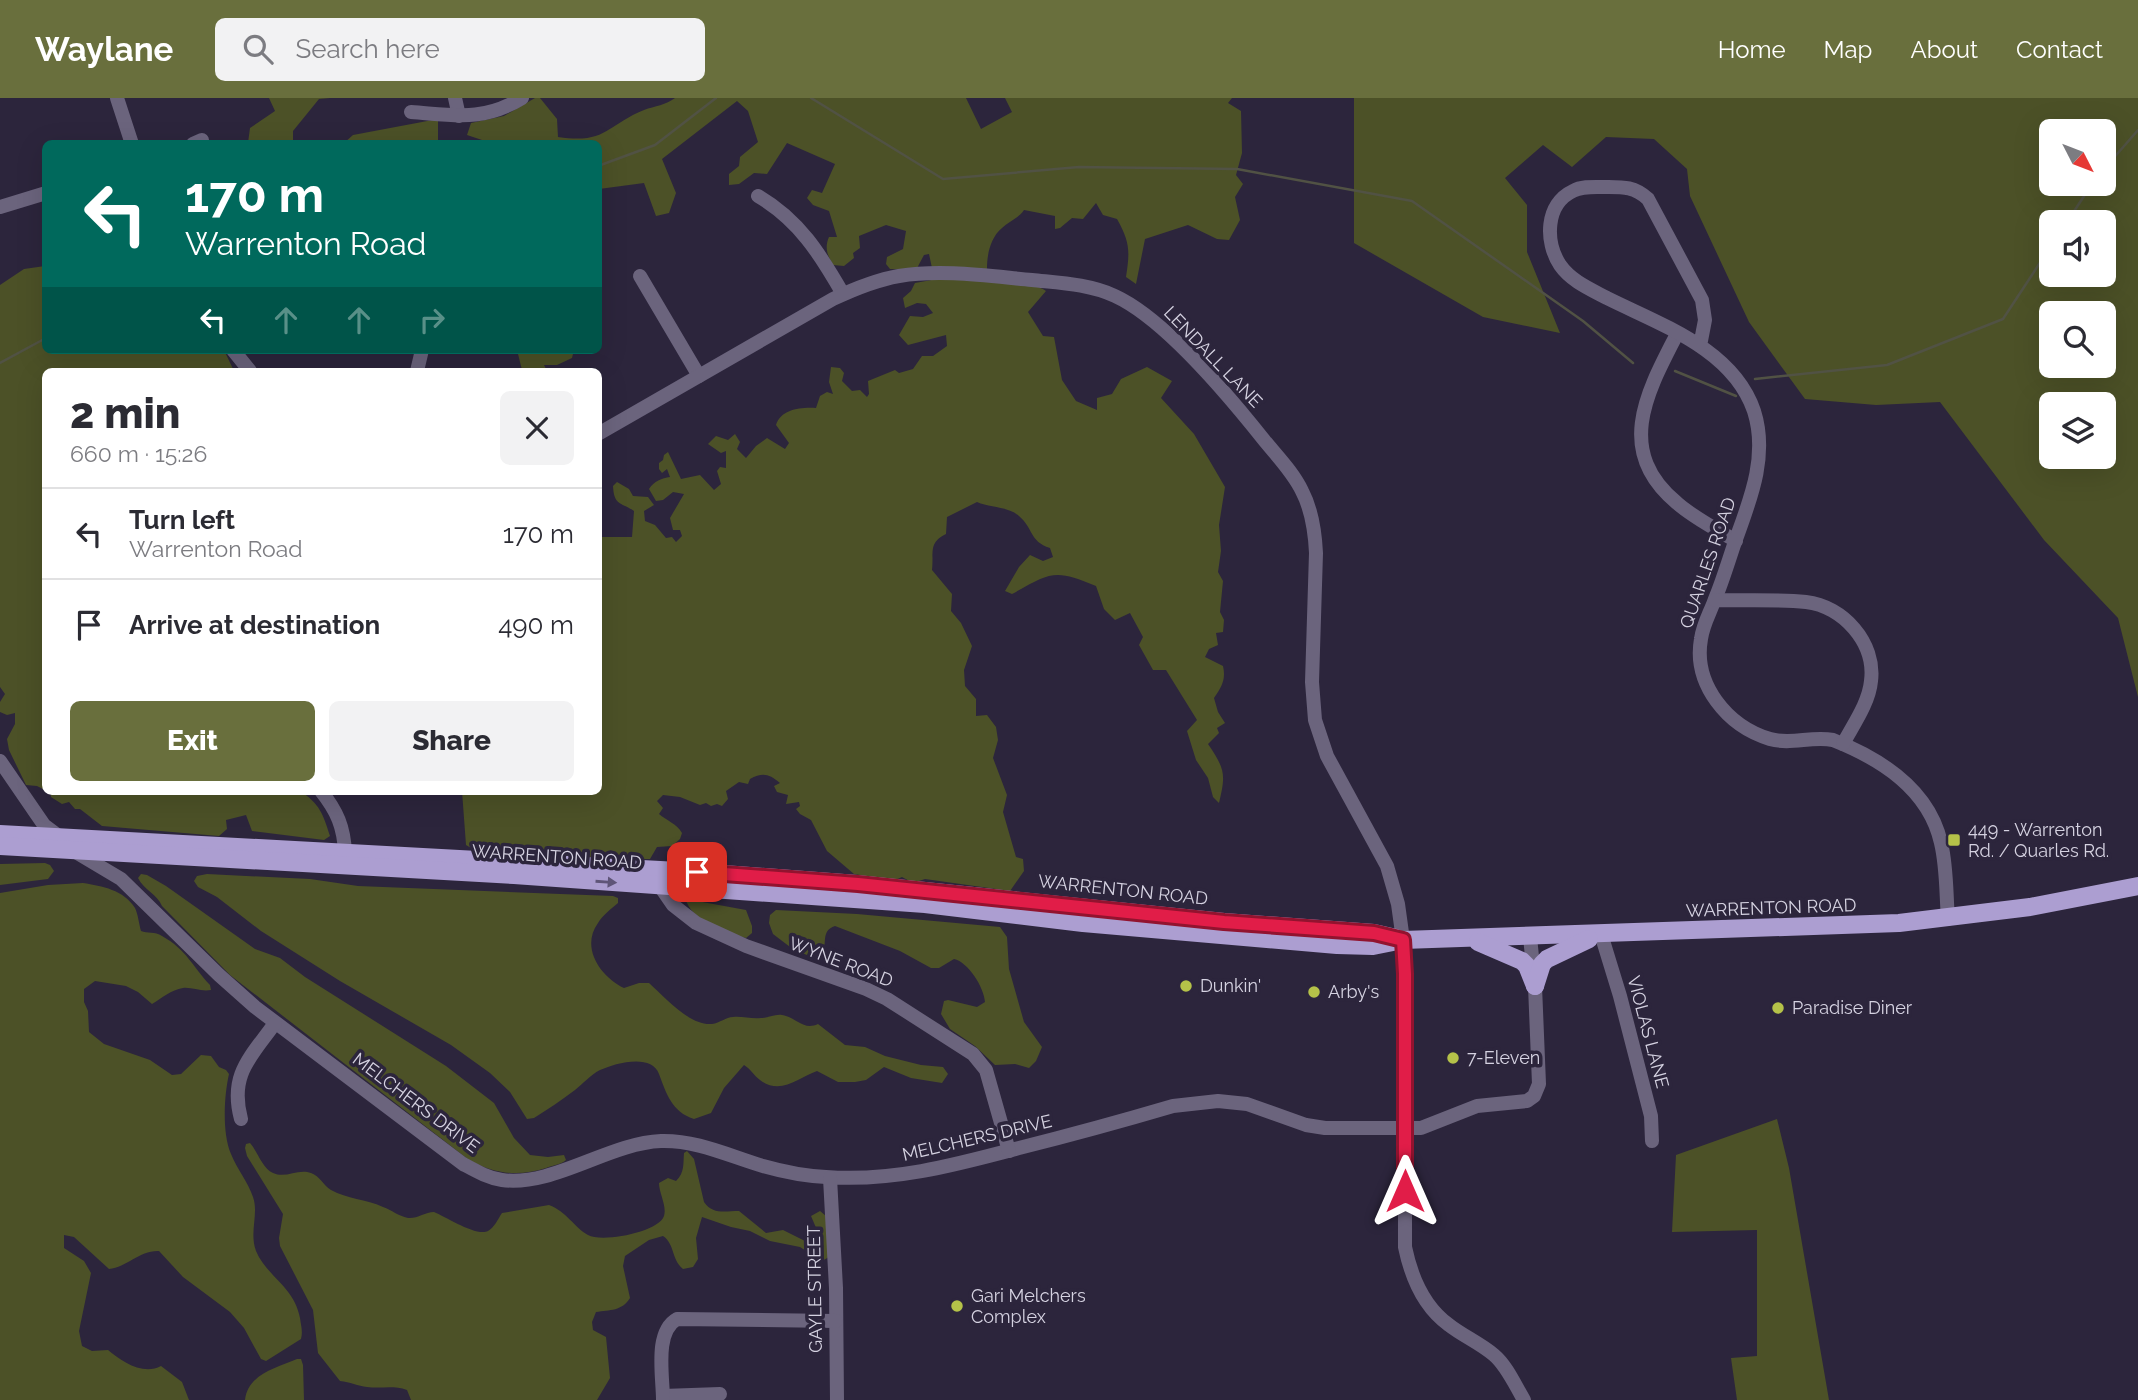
<!DOCTYPE html>
<meta charset="utf-8">
<style>
body{margin:0;font-family:Raleway,sans-serif;background:#f2f2f3;color:#2b2b33;height:100vh;display:flex;flex-direction:column;font-size:26px;white-space:nowrap}
*{box-sizing:border-box;margin:0}
p{font-size:23px;color:#7c7c81}
.icon{flex:none;width:38px;height:38px;fill:none;stroke:currentColor;stroke-width:2;stroke-linecap:round;stroke-linejoin:round}
.map{position:relative;flex:1;overflow:hidden}
.sheet{position:absolute;left:42px;top:270px;width:560px;height:427px;display:flex;flex-direction:column;background:#fff;border-radius:10px;box-shadow:0 7px 28px #0002}
.sheet>*{flex:none}
.guide{position:absolute;left:42px;top:42px;width:560px;height:214px;border-radius:10px;box-shadow:0 7px 28px #0002;background:#00695c;color:#fff;overflow:hidden}
.needle{width:46px;rotate:132deg}
.controls{position:absolute;left:2039px;top:21px;display:grid;gap:14px}
.controls a{display:grid;place-items:center;width:77px;height:77px;border-radius:10px;background:#fff;box-shadow:0 7px 28px #0002;font-size:35px}
.pin{position:absolute;display:grid;place-items:center;width:60px;height:60px;color:#fff;margin:-30px;border-radius:14px;box-shadow:0 4px 10px #0006}
.me{position:absolute;width:77px;margin:-38px;rotate:0deg;stroke-linejoin:round;filter:drop-shadow(0 0 5px #0008)}
.turn{display:flex;align-items:center;gap:24px;height:147px;padding:0 28px;font-size:32px}
.turn .icon{width:91px;height:91px;stroke-width:2.5}
.turn b{display:block;font-size:49px;line-height:60px}
.lanes{display:flex;align-items:center;height:66px;padding:0 28px;background:#0003;justify-content:center;gap:35px;direction:ltr}
.lanes .off{opacity:.35}
.round{display:grid;place-items:center;flex:none;width:74px;height:74px;border-radius:10px;background:#f2f2f3}
.overview{display:flex;align-items:center;justify-content:space-between;height:119px;padding:0 28px}
h1{font-size:42px;font-weight:800;line-height:52px}
.cta{display:flex;gap:14px;margin-top:auto;padding:14px 28px}
.cta a{flex:1;height:80px;border-radius:10px;background:#696f3d;color:#fff;font-size:28px;font-weight:800;line-height:80px;text-align:center}
.cta a+a{background:#f2f2f3;color:#2b2b33}
ul{padding:0;list-style:none}
li{display:flex;align-items:center;gap:21px;height:91px;padding:0 28px;border-top:2px solid #e1e1e2}
li div{flex:1}
li b{display:block;font-size:26px}
li em{font-style:normal}
header{display:flex;align-items:center;gap:42px;box-sizing:border-box;height:98px;padding:0 35px;background:#696f3d;color:#fff}
header strong{font-size:33px}
nav{display:flex;gap:38px;margin-inline-start:auto;font-size:24px}
.search{width:490px;height:63px;background:#f2f2f3;display:flex;align-items:center;gap:18px;box-sizing:border-box;padding:0 24px;border-radius:10px;color:#7c7c81;font-size:26px}
.map>svg:first-child{display:block}
.green{fill:#4c5127;fill-rule:evenodd}
.lines{fill:none;stroke-linecap:round;stroke-linejoin:round}
.stream{stroke:#515244;stroke-width:2.5}
.minor{stroke:#6b647d;stroke-width:14}
.major{stroke:#ac9ed1;stroke-width:18}
.oneway{fill:#5f5578}
.route-casing{stroke:#92132f;stroke-width:18}
.route{stroke:#e11d48;stroke-width:12}
.poi-dot{fill:#b5c249;stroke:#2c253c;stroke-width:2.5}
.labels{text-anchor:middle;stroke-width:7;stroke-linejoin:round;paint-order:stroke}
.street-label{font-size:18px;fill:#d5d2e1;stroke:#2c253c}
.poi-label{font-size:18px;fill:#d5d2e1;stroke:#2c253c;text-anchor:start}
</style>
<header>
<strong>Waylane</strong>
<div class="search"><svg class="icon" aria-label="search" viewBox="0 0 24 24"><circle cx="10" cy="10" r="6"/><path d="M15 15l6 6"/></svg>Search here</div>
<nav><a>Home</a><a>Map</a><a>About</a><a>Contact</a></nav>
</header>
<div class="map">
<svg width="2138" height="1302" viewBox="0 0 2138 1302">
<rect width="100%" height="100%" fill="#2c253c"/>
<g class="green">
<path d="M269 0H330L319 1 293 33V45H248L250 30 275 13Z"/>
<path d="M535 0H540L557 21 558 39C607 46 605 28 644 12 655 8 666 7 675 0H966L981 31 1012 14 1005 0H1232L1228 5 1241 13 1242 55 1236 77 1243 86 1235 99 1240 122 1229 142 1217 141 1188 127 1145 141 1136 186 1126 179C1130 153 1130 144 1117 121L1103 117 1096 105 1083 121 1072 120 1060 130 1055 131V118L1024 112C1018 121 1009 123 1002 130 990 140 987 157 987 171L932 170 929 156 924 157 916 172 890 171 886 166 887 159 903 151 906 133 886 127 859 138 860 150 853 155 854 160 844 168 833 167C828 158 824 150 829 139H837L829 113 813 107 807 100 812 92 822 95 835 66 787 45 767 76 754 75 739 86 729 87V76L739 68 740 59 758 44 748 13 737 3 662 61 676 95 669 115 656 118 644 85 599 91V104L598 46 485 45V43L467 37 471 25 504 18Z"/>
<path d="M1354 0H2138V599L2118 520 2044 442 1940 304 1876 307 1805 301 1749 224 1690 98 1687 71 1654 41 1606 39 1572 69 1543 47 1505 80 1527 107V154L1560 235 1483 219 1354 145ZM2051 33H2104V86H2051ZM2051 124H2104V177H2051ZM2051 215H2104V268H2051ZM2051 306H2104V359H2051Z"/>
<path d="M438 21V45L343 46 353 37Z"/>
<path d="M45 168 46 252H224L234 273H46L45 692 37 688 26 687 9 652 7 641 15 626V615L7 617 0 614V604L5 596 0 589V187L24 171Z"/>
<path d="M937 181C963 182 1026 179 1046 193L1028 214 1043 238 1054 239 1062 282 1076 303 1097 312V300L1112 296 1121 281 1147 269 1172 283 1161 300 1194 336 1225 389 1219 427 1221 453 1218 474 1223 483 1220 514 1224 522 1223 534 1216 535 1218 547 1209 551 1205 559 1223 568C1226 581 1222 589 1214 600L1218 614 1225 625 1217 630 1219 635 1208 646C1225 671 1226 676 1219 705L1213 699 1208 680 1196 662 1187 633 1197 622 1166 572H1153L1139 547 1143 539 1130 515 1115 522 1104 511 1096 488C1054 470 1050 475 1012 496L1005 493 1019 469 1030 457 1043 463 1053 459 1050 450C1029 443 1034 431 1019 418 1008 408 990 410 977 404L947 419 946 436C928 445 934 454 932 472L952 496 951 513 961 525 972 548 964 572 965 588 976 601V618L987 617 996 629 998 642 993 660 1007 697 1003 714 1016 759 1023 761 1024 773 1010 793 925 781 913 785 902 779 893 783 854 776 827 753 811 722 800 716 796 711 800 708 799 704 786 706 788 697 777 694 774 688 780 685C769 676 763 674 750 681L748 686 739 684 726 693 728 701 722 708 717 706 711 708 706 705 700 707 680 699 663 697 657 703 663 710 659 716C666 722 677 726 682 735L680 741 672 748 657 749 650 761H611L471 750 466 747 462 693H598L599 439H632L634 413C621 404 614 408 613 388L617 384 629 391 633 398 648 399 654 407 644 413 645 423 655 427 666 440 672 439 676 444 682 438 680 432H673L670 420 684 396 673 394 663 402 656 403 649 391C654 383 662 380 670 379L667 371 662 375 659 371V365L663 362 664 357 668 354 681 381 700 377 714 392 721 386 717 373 720 369 726 370V353L721 355 708 346 716 338 728 342 735 336 740 344 737 351 746 360 756 348 767 340 785 351 789 345 776 327C781 311 801 309 816 310L820 298 827 294 833 296 829 284 831 269 840 270 844 275 842 283 852 293 860 292 867 299 869 296 868 283 895 272 899 275 913 271 922 258H933L947 248 946 237 908 247 899 237 910 218 923 219 933 215 926 206 917 205 905 210 903 200 911 193 915 185Z"/>
<path d="M517 252H574L572 260 557 267H544L547 273H531L530 270 522 272Z"/>
<path d="M50 693H300C320 706 323 716 330 738L324 742 252 733 246 717 226 722 227 731 219 738 102 728 80 711H75L69 704 62 706 51 699Z"/>
<path d="M45 765 50 767 54 773 48 781 0 787V766Z"/>
<path d="M141 776 147 777 166 788 255 851 280 860 305 879 446 968 494 1005 514 1040 530 1057 548 1059 564 1057 566 1062C560 1067 553 1067 546 1070 518 1079 495 1076 469 1062L230 877 162 808C157 796 144 792 138 780Z"/>
<path d="M207 776 310 781 358 788 613 798 618 800V805C611 811 603 817 598 825 580 850 601 879 624 890L639 885H649C665 899 689 928 712 926 720 925 726 919 733 919 742 918 751 921 761 920 768 920 775 916 782 917 796 919 803 933 818 926L845 947 865 949 885 958 921 967 943 969 948 976 942 985 911 980 884 969 866 982 855 984H838L817 973C799 979 781 998 760 982 754 978 751 971 744 967L724 990 711 1015 694 1021C672 1014 666 995 659 976 652 955 615 965 600 972 590 977 583 986 575 992 562 1002 548 1011 534 1020L527 1021 510 994 490 975 451 947 340 883 261 833 217 799 198 789 194 783 197 778Z"/>
<path d="M83 785C102 788 124 792 135 810 138 816 139 826 141 833 147 836 155 833 162 838 187 852 192 868 210 887L211 892C201 894 192 889 183 890 171 892 162 900 152 906L138 894 126 888 95 883 84 891V904L88 913 89 934 104 946 150 962 172 977 181 976 201 957 211 958 219 969 226 972 229 976C224 998 222 1035 231 1056 237 1071 248 1084 253 1099 259 1116 249 1134 256 1153 267 1179 294 1188 300 1220 301 1228 303 1233 301 1241L266 1263 261 1261 244 1230 230 1214 183 1179 159 1153C140 1152 127 1169 109 1171L74 1139 64 1137V1150L84 1163 91 1175 79 1233 82 1248 92 1253 108 1252C121 1263 143 1278 161 1268L182 1284 189 1302H0V795L48 787Z"/>
<path d="M686 801 746 812 752 828V835L746 840C728 836 689 821 686 801Z"/>
<path d="M776 812 857 816 1000 829 1007 839 1009 871 1024 924 1042 949 1036 963 1029 970 1015 966 995 967 975 948 950 931 941 916 944 903 948 902 977 909 985 904C984 889 968 864 954 861L939 870H931L900 853 835 828C820 833 828 846 822 857L815 860 794 852 773 836 769 825 770 817Z"/>
<path d="M1777 1021 1789 1070 1829 1302H1737L1731 1260 1757 1258V1132L1672 1134 1676 1057Z"/>
<path d="M250 1045C258 1054 262 1070 273 1075 286 1081 298 1070 311 1075 320 1078 323 1087 331 1092 347 1101 366 1101 383 1109 392 1112 398 1118 408 1120 417 1121 425 1114 434 1114 446 1119 477 1139 488 1133 494 1130 498 1121 502 1115L549 1107C566 1113 575 1130 588 1137 602 1145 659 1134 664 1118 667 1108 659 1095 659 1085L668 1080 676 1083C685 1074 683 1066 684 1055L687 1053 694 1061 704 1104C713 1117 725 1113 739 1113L766 1135 783 1132 813 1147 818 1145 820 1139 811 1118 820 1113 826 1118 829 1159 822 1163 800 1149 770 1143 750 1133 731 1129 702 1119 696 1140 698 1161 693 1169 683 1171C671 1161 675 1146 663 1138L649 1142 625 1158 623 1168 630 1200C622 1213 610 1212 596 1214L592 1224 593 1232 606 1239 610 1280 597 1302H411L407 1292C393 1287 381 1291 367 1289 358 1288 350 1284 340 1283L318 1255 313 1212 280 1148 279 1140 283 1116 247 1058 245 1050 246 1046Z"/>
<path d="M297 1261H301L303 1267 304 1302H245C248 1276 276 1270 297 1261Z"/>
</g>
<g class="lines">
<g class="stream">
<path d="M811 0 943 81 1079 69 1237 71 1412 103 1583 223 1633 265"/>
<path d="M598 68 655 47 716 0"/>
<path d="M2104 71 2138 32"/>
<path d="M2067 124 2092 86"/>
<path d="M0 265 46 240"/>
<path d="M1675 273 1736 298"/>
<path d="M1755 281 1887 267 2003 221 2051 148"/>
</g>
<g class="minor">
<path d="M117 0 132 46"/>
<path d="M455 0 459 18"/>
<path d="M411 14C454 17 483 24 522 0"/>
<path d="M193 46 202 42"/>
<path d="M758 98C799 122 820 156 843 196"/>
<path d="M0 109 46 95"/>
<path d="M640 178 699 278"/>
<path d="M1677 236C1647 294 1614 353 1677 405 1694 420 1716 431 1736 443"/>
<path d="M1700 248 1705 222 1702 202 1648 101C1634 88 1622 89 1604 89 1594 89 1582 88 1573 93 1545 106 1545 144 1560 167 1571 183 1590 191 1607 200 1661 227 1733 251 1754 313 1768 357 1751 400 1736 441 1729 461 1723 482 1715 501 1710 515 1703 526 1701 541 1693 586 1727 628 1770 641 1791 647 1811 638 1833 642 1881 661 1929 691 1941 745 1947 770 1946 796 1948 821"/>
<path d="M233 252 250 273"/>
<path d="M417 273 422 252"/>
<path d="M598 336 833 201C854 191 876 182 899 178 942 171 988 178 1032 182 1060 185 1089 186 1115 198 1165 221 1229 298 1264 342 1277 358 1293 374 1302 393 1312 412 1315 434 1316 455L1312 584 1315 622 1327 658 1387 768 1398 806 1403 842 1405 876V1149C1411 1178 1424 1209 1449 1227 1463 1238 1480 1245 1494 1257 1507 1268 1515 1287 1524 1302"/>
<path d="M1715 502C1745 503 1776 501 1806 504 1843 508 1876 545 1871 583 1869 605 1853 627 1843 646"/>
<path d="M0 663 44 727 60 739"/>
<path d="M321 693C337 713 344 729 345 755"/>
<path d="M74 753 121 781 219 877 255 909 463 1066C476 1073 488 1080 502 1082 553 1089 609 1045 661 1043 697 1042 729 1058 763 1068 784 1074 805 1078 826 1079 893 1084 955 1067 1019 1050 1071 1037 1122 1023 1173 1008L1218 1003 1247 1006 1306 1027 1325 1030H1421L1477 1008 1527 1003 1534 998 1539 986 1535 888 1530 839"/>
<path d="M655 781 673 807 696 825 746 848 866 891 887 901 973 956 986 972 1009 1053"/>
<path d="M1601 836 1620 898 1651 1018 1652 1043"/>
<path d="M241 1021C229 976 251 959 275 925"/>
<path d="M830 1080 836 1190 837 1302"/>
<path d="M663 1298 720 1296"/>
<path d="M663 1302C663 1278 654 1234 677 1221L836 1223"/>
</g>
<g class="major">
<path d="M0 736 697 774 857 786 1224 824 1374 835 1396 840"/>
<path d="M0 748 514 777 925 806 1083 825 1337 847 1373 848 1403 842 1899 825 2030 809 2138 788"/>
<path d="M1478 844 1522 863 1527 868 1535 888"/>
<path d="M1535 888 1542 866 1547 861 1589 841"/>
</g>
</g>
<defs><path id="oneway-solid" d="M-6-.8H1V-3.2L6.5 0L1 3.2V.8H-6Z" transform="scale(1.75)"/></defs>
<use class="oneway" href="#oneway-solid" transform="translate(606 784) rotate(4)"/>
<g class="lines">
<g class="route-casing">
<path id="route" d="M697 774 858 786 1224 824 1374 835 1403 842 1405 876V1093"/>
</g>
<use href="#route" class="route"/>
</g>
<g class="poi-dot">
<rect x="1947" y="735" width="14" height="14" rx="3.5"/>
<circle cx="1186" cy="888" r="7"/>
<circle cx="1314" cy="894" r="7"/>
<circle cx="1778" cy="910" r="7"/>
<circle cx="1453" cy="960" r="7"/>
<circle cx="957" cy="1208" r="7"/>
</g>
<g class="labels">
<g class="street-label">
<text transform="translate(1213 259) rotate(46)" y="6">LENDALL LANE</text>
<text transform="translate(1708 465) rotate(-71)" y="6">QUARLES ROAD</text>
<text transform="translate(557 759) rotate(4)" y="6">WARRENTON ROAD</text>
<text transform="translate(1123 792) rotate(6)" y="6">WARRENTON ROAD</text>
<text transform="translate(1771 810) rotate(-2)" y="6">WARRENTON ROAD</text>
<text transform="translate(841 864) rotate(21)" y="6">WYNE ROAD</text>
<text transform="translate(1648 934) rotate(75)" y="6">VIOLAS LANE</text>
<text transform="translate(416 1005) rotate(37)" y="6">MELCHERS DRIVE</text>
<text transform="translate(977 1040) rotate(-13)" y="6">MELCHERS DRIVE</text>
<text transform="translate(815 1191) rotate(-91)" y="6">GAYLE STREET</text>
</g>
<g class="poi-label">
<text x="1968" y="738">449 - Warrenton<tspan x="1968" dy="21">Rd. / Quarles Rd.</tspan></text>
<text x="1200" y="894">Dunkin'</text>
<text x="1328" y="900">Arby's</text>
<text x="1792" y="916">Paradise Diner</text>
<text x="1467" y="966">7-Eleven</text>
<text x="971" y="1204">Gari Melchers<tspan x="971" dy="21">Complex</tspan></text>
</g>
</g>
</svg>
<div class="controls">
<a><svg class="needle" viewBox="-14 -14 28 28"><path d="M0-13l5 13h-10z" fill="#e53935"/><path d="M0 13l5-13h-10z" fill="#7c7c81"/></svg></a>
<a><svg class="icon" aria-label="sound" viewBox="0 0 24 24"><path d="M4 9h4l5-4v14l-5-4H4zM17 9q2 3 0 6"/></svg></a>
<a><svg class="icon" aria-label="search" viewBox="0 0 24 24"><circle cx="10" cy="10" r="6"/><path d="M15 15l6 6"/></svg></a>
<a><svg class="icon" aria-label="layers" viewBox="0 0 24 24"><path d="M12 4l9 5-9 5-9-5zM3 14l9 5 9-5"/></svg></a>
</div>
<div class="pin" style="left:697px;top:774px;background:#d93025"><svg class="icon" aria-label="arrive" viewBox="0 0 24 24"><path d="M6 21V4h12l-3 4 3 4H6"/></svg></div>
<svg class="me" style="left:1405px;top:1093px" viewBox="-20 -20 40 40"><path d="M0-17L14 15 0 8-14 15z" fill="#e11d48" stroke="#fff" stroke-width="4"/></svg>
<div class="guide">
<div class="turn"><svg class="icon" aria-label="left" viewBox="0 0 24 24"><path d="M17 20v-9H6M10 6l-5 5 5 5"/></svg><div><b>170 m</b>Warrenton Road</div></div>
<div class="lanes"><svg class="icon" aria-label="left" viewBox="0 0 24 24"><path d="M17 20v-9H6M10 6l-5 5 5 5"/></svg><svg class="icon off" aria-label="ahead" viewBox="0 0 24 24"><path d="M12 20V5M6 11l6-6 6 6"/></svg><svg class="icon off" aria-label="ahead" viewBox="0 0 24 24"><path d="M12 20V5M6 11l6-6 6 6"/></svg><svg class="icon off" aria-label="right" viewBox="0 0 24 24"><path d="M7 20v-9h11M14 6l5 5-5 5"/></svg></div>
</div>
<section class="sheet">
<div class="overview"><div><h1>2 min</h1><p>660 m · 15:26</p></div><a class="round"><svg class="icon" aria-label="close" viewBox="0 0 24 24"><path d="M6 6l12 12M18 6L6 18"/></svg></a></div>
<ul>
<li><svg class="icon" aria-label="left" viewBox="0 0 24 24"><path d="M17 20v-9H6M10 6l-5 5 5 5"/></svg><div><b>Turn left</b><p>Warrenton Road</p></div><em>170 m</em></li>
<li><svg class="icon" aria-label="arrive" viewBox="0 0 24 24"><path d="M6 21V4h12l-3 4 3 4H6"/></svg><div><b>Arrive at destination</b></div><em>490 m</em></li>
</ul>
<div class="cta"><a>Exit</a><a>Share</a></div>
</section>
</div>
